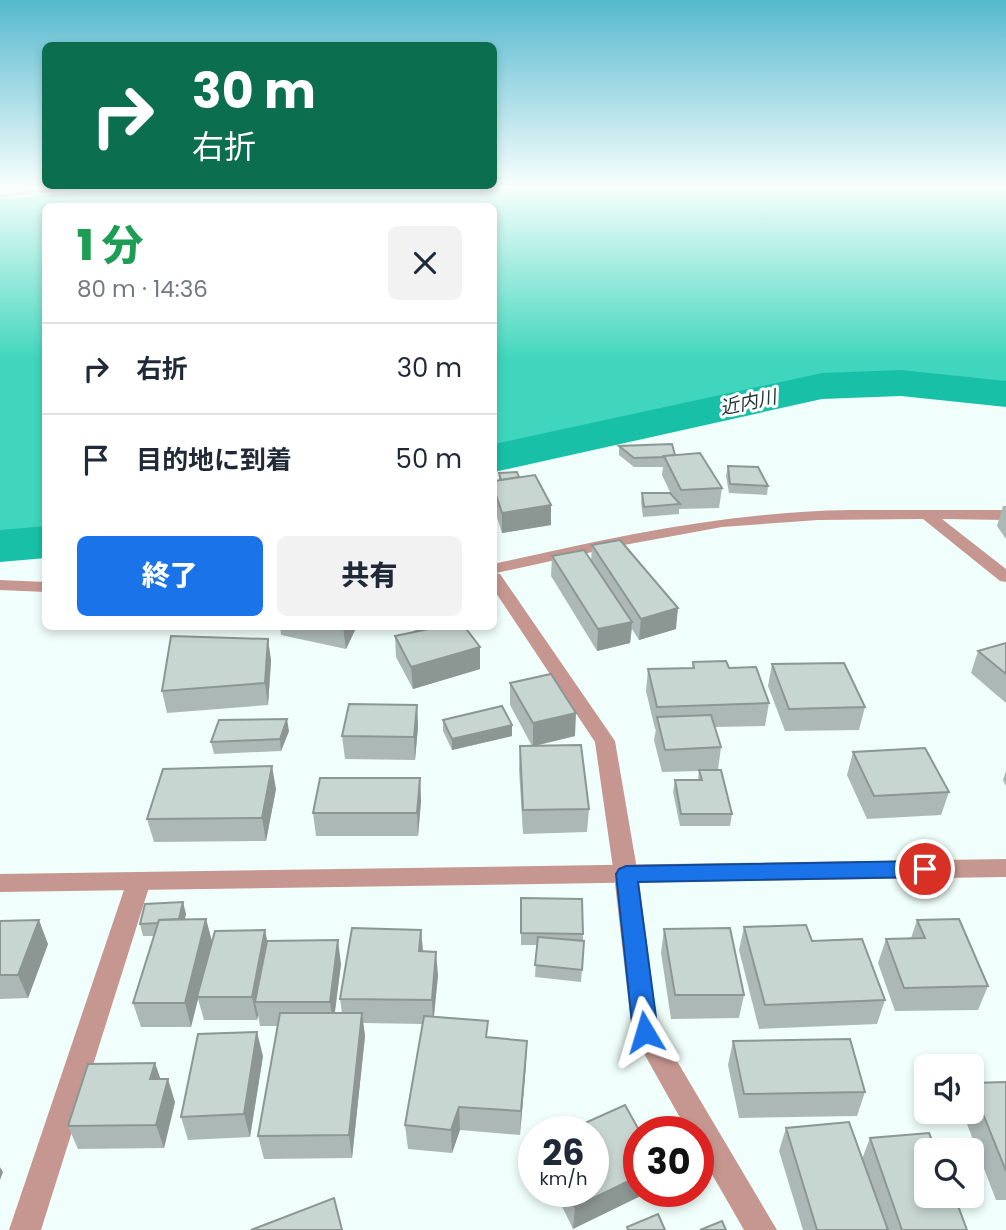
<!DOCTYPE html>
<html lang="ja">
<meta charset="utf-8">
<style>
body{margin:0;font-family:Poppins,"Noto Sans JP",sans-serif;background:#f2f2f3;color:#1f2937;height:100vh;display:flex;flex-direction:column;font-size:26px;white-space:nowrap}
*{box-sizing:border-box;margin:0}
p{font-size:23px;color:#747a83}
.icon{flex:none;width:38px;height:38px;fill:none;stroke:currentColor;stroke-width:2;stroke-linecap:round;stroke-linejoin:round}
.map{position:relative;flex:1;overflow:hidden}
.sheet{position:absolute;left:42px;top:203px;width:455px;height:427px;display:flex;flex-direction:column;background:#fff;border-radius:10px;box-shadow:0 4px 10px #0003}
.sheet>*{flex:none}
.banner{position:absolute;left:42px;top:42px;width:455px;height:147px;border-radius:10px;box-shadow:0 4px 10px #0003;background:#0b6e4f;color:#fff;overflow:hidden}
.tools{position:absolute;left:914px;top:1054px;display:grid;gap:14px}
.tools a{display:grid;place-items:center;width:70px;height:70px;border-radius:10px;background:#fff;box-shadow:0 4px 10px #0003;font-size:35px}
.speed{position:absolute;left:518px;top:1116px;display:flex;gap:14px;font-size:35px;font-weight:700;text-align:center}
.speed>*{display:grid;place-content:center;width:91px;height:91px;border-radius:50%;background:#fff;box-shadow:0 4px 10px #0003;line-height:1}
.speed small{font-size:18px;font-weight:400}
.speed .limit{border:10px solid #d22;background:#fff;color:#111}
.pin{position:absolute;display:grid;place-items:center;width:60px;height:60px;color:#fff;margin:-30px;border:4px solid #fff;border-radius:50%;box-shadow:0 2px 7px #0007}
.me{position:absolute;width:77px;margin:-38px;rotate:353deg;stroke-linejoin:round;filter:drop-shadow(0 0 5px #0008)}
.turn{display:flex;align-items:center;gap:24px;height:147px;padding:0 35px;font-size:32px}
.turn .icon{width:91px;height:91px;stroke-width:2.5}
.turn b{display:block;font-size:49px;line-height:60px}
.round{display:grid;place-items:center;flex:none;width:74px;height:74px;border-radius:10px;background:#f2f2f3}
.summary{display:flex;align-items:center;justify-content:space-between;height:119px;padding:0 35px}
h1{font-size:42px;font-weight:800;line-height:52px;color:#1e9e55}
.primary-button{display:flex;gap:14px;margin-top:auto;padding:14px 35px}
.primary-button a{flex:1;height:80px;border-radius:10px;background:#1a73e8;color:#fff;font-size:28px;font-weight:800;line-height:80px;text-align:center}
.primary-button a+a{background:#f2f2f3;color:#1f2937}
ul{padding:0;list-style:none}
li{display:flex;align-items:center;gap:21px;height:91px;padding:0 35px;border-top:2px solid #e0e1e3}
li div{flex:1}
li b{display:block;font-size:26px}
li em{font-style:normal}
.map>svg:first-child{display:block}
.forest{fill:#40d6bd}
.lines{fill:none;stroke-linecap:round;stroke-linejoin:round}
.river{fill:#18c0a8;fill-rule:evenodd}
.minor{fill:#c69790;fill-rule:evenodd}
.tertiary{fill:#c69790;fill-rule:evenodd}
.wall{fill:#acb8b5}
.shaded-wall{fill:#8c9693}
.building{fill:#c8d6d2;stroke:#8c9693;stroke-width:2}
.route{fill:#1a73e8;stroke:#114b97;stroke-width:2}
.labels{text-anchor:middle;stroke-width:6;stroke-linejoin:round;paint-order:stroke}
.far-water-label{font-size:19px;font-style:italic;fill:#1f3732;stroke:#fff}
</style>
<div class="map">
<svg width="1006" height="1230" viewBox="0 0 1006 1230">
<rect width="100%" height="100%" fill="#f0fffb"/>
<path class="forest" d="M119 188H1006V388L813 379 624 417 494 456V206H46L45 541 0 547V199Z"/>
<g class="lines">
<g class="river">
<path d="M901 370 1006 381V407L901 396 822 399 494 472V444L822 373Z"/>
<path d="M46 526V558L0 562V530Z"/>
</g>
<g class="minor">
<path d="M54 188H85L0 198V194Z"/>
<path d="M849 510H1006V520L942 519 1006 569V582L1000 581 923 519 818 520 722 527 624 545 496 573 500 574 615 741 638 875 658 1029 777 1230H744L698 1150V1132H688L632 1032 614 875 595 742 494 590V564C612 537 727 512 849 510Z"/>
<path d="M0 580 46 582V592L0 590Z"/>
<path d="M139 872 147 875 151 881 41 1230H9L127 881 131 875Z"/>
</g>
<path class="tertiary" d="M1006 859V877L0 892V874Z"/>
</g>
<g class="wall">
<path d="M619 446 675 455 722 488 719 508 679 509V514L643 517 641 502 642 493 671 494 662 475 663 467H634L619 455Z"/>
<path d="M728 466 768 486 767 495 729 493 726 476Z"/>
<path d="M499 473 519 477 551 505V525L502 533 494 508V481L499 480Z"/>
<path d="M1003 506H1006V539L997 526Z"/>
<path d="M592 545 676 629 639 640 632 629 630 643 597 651 551 576 552 556 591 561Z"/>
<path d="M280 626H357L346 649 281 635Z"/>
<path d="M412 626H472L465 628 480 669 413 689 396 657 395 636 415 632Z"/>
<path d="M268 639 271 661 268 705 167 713 162 691Z"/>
<path d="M1006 643V703L971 673 978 651Z"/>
<path d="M693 662 729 668 769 703 765 726 715 727 721 747 718 770 732 814 730 826H680L673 792 675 780H698L699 771 662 772 654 740 656 729H655L646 691 648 669 692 668Z"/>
<path d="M772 664 865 707 859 730 785 731 768 686Z"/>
<path d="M510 683 575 736 535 746 589 809 587 832 523 834 519 769 520 746H532L510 705Z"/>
<path d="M417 705 418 727 415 760 345 759 342 736Z"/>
<path d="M443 720 512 725V736L452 750 443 731Z"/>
<path d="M289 731 281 751 214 754 211 742Z"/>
<path d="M853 752 949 792 941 815 867 819 847 775Z"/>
<path d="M1006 771V786L1003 780Z"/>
<path d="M420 778 421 801 418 836H316L313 813Z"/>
<path d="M276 789 266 841 154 842 147 819Z"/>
<path d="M521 898 583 934V941H584L581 982 535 977 537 945H521Z"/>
<path d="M186 914 185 919H206L212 941 267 942 341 964 335 1013H342L340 999 421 930 423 951 438 975 434 1017 488 1037 526 1064 520 1135 460 1130 452 1153 408 1149 405 1125 423 1024 363 1023 365 1036 352 1158 264 1159 258 1136 278 1026H260L258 1015 257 1020H204L198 999 191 1027H141L133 1003 154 936H143L140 924Z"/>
<path d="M917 920 988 986 978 1010 895 1011 878 963 886 939 911 938Z"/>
<path d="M0 921 48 944 28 998 0 999Z"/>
<path d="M744 927 812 941 885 1000 877 1024 759 1029 739 950Z"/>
<path d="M664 929 744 995 739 1018 671 1019 661 953Z"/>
<path d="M733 1041 865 1092 857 1116 739 1118 728 1065Z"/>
<path d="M263 1056 250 1137 188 1140 181 1117Z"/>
<path d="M160 1079 175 1102 164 1148 78 1149 68 1126Z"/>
<path d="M1006 1082V1200H996L962 1111H971V1083Z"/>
<path d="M786 1128 862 1159 870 1138 967 1230H803L779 1151Z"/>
<path d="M555 1192H593L573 1229Z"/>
</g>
<g class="shaded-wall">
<path d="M551 505V525L502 533V513Z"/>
<path d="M678 608 676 629 639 640 641 619Z"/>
<path d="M632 622 630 643 597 651 598 629Z"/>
<path d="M357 626 346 649 343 627Z"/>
<path d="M419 626H472L420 639Z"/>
<path d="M268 639 271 661 268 705 265 683Z"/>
<path d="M480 647V669L413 689 411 667Z"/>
<path d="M417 705 418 727 415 760 414 737Z"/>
<path d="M576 713 575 736 533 746V723Z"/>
<path d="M287 719 289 731 281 751 280 739Z"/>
<path d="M512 725V736L452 750V739Z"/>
<path d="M272 766 276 789 266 841 262 818Z"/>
<path d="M420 778 421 801 418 836 417 813Z"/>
<path d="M183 902 186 914 181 934 178 922Z"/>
<path d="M206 919 212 942 197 997 198 999 191 1027 185 1003Z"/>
<path d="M39 920 48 944 28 998 18 975Z"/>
<path d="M265 930 270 954 255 1002 258 1015 257 1020 252 997Z"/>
<path d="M421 930 423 953 419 951Z"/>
<path d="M338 940 341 964 333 1025 330 1002Z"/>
<path d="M436 952 438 975 433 1024 432 1000Z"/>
<path d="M362 1013 365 1036 352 1158 349 1135Z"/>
<path d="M257 1032 263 1056 250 1137 244 1114Z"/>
<path d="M527 1041 526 1064 520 1135 521 1111Z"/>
<path d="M155 1063 163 1086 150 1079Z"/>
<path d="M168 1079 175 1102 164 1148 156 1125Z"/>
<path d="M459 1107 460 1130 452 1153 451 1130Z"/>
<path d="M0 1167 3 1172 0 1180Z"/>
<path d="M639 1176V1192H649L573 1229 575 1207Z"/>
</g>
<g class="building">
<path d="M672 444 675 455 664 456 665 457 634 458 619 446Z"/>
<path d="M700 453 722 488 681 490 664 456Z"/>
<path d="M728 466 758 467 768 486 730 484Z"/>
<path d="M517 472 519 477 501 480 499 473Z"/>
<path d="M535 475 551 505 502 513 494 489V481Z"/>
<path d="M642 493H670L680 504 644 507Z"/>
<path d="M620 540 678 608 641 619 592 545Z"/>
<path d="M584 550 632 622 598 629 552 556Z"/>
<path d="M443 626H464L480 647 411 667 395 636Z"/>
<path d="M171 636 268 639 265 683 162 691Z"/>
<path d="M1006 643V674L978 651Z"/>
<path d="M726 661 729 668 756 667 769 703 657 707 648 669 694 668 693 662Z"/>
<path d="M844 663 865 707 789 709 772 664Z"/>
<path d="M551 674 576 713 533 723 510 683Z"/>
<path d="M349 704 417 705 414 737 342 736Z"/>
<path d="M502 706 512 725 452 739 443 720Z"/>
<path d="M711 715 721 747 665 750 657 717Z"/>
<path d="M287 719 280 739 211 742 219 720Z"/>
<path d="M581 745 589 809 523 810 520 746Z"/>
<path d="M925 748 949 792 874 796 853 752Z"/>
<path d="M272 766 262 818 147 819 163 769Z"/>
<path d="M699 770H721L732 814H681L675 780H702Z"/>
<path d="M320 778H420L417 813H313Z"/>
<path d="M521 898 582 899 583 934 521 933Z"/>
<path d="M183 902 179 919 159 920 158 923 140 924 145 904Z"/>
<path d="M206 919 185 1003H133L159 920Z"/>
<path d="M959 919 988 986 904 988 886 939 925 938 917 920Z"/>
<path d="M39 920 18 975H0V921Z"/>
<path d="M806 925 812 941 862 939 885 1000 765 1005 744 927Z"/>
<path d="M352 928 421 930 419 951 436 952 432 1000 340 999Z"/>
<path d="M730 928 744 995H675L664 929Z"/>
<path d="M265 930 252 997H197L215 931Z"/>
<path d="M538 937 584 941 582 970 535 965Z"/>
<path d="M338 940 330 1002H255L267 941Z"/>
<path d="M280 1013H362L349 1135 258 1136Z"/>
<path d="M424 1016 488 1021 486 1037 527 1041 521 1111 459 1107 451 1130 405 1125Z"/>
<path d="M257 1032 244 1114 181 1117 198 1034Z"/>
<path d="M850 1039 865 1092 744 1094 733 1041Z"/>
<path d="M155 1063 150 1079H168L156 1125 68 1126 88 1064Z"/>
<path d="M1006 1082V1171L971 1084V1083Z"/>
<path d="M625 1105 640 1132H639V1176L575 1207 567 1192H593V1132H565Z"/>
<path d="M849 1122 888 1230H817L786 1128Z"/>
<path d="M929 1133 936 1150H926V1195H954L967 1230H902L870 1138Z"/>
<path d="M334 1198 342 1230H251Z"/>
<path d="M658 1214 665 1230H628L627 1227Z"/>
<path d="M722 1221 726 1230H700Z"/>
</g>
<linearGradient id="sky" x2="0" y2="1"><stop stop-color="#55b9ce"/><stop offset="0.52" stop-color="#f8fffd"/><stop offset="1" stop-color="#f8fffd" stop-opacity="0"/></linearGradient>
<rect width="1006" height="360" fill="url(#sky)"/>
<path class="route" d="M925 861 932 863 935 869 932 875 925 877 638 882 658 1032 654 1040 645 1043 637 1040 633 1032 616 874 619 869 626 866Z"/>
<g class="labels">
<g class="far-water-label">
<text transform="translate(748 402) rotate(-12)" y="7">近内川</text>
</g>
</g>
</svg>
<div class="tools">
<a><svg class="icon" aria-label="sound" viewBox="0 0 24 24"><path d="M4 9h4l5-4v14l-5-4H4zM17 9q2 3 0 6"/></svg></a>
<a><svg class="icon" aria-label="search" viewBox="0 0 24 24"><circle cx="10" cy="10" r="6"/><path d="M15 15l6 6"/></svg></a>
</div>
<div class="speed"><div>26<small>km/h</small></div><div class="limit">30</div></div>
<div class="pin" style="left:925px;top:869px;background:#d93025"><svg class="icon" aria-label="arrive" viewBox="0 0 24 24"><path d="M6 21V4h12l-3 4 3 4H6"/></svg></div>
<svg class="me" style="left:645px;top:1032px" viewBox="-20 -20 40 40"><path d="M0-17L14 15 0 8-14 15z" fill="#1a73e8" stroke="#fff" stroke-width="4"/></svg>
<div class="banner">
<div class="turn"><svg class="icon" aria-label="right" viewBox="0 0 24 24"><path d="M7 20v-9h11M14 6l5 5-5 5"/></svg><div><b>30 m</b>右折</div></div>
</div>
<section class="sheet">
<div class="summary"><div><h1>1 分</h1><p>80 m · 14:36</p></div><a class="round"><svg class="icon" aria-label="close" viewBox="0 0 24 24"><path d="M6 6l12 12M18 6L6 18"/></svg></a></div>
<ul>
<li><svg class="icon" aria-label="right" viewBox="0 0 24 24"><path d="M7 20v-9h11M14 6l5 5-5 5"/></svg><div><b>右折</b></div><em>30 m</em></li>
<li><svg class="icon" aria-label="arrive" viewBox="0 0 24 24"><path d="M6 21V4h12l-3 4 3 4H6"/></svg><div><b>目的地に到着</b></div><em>50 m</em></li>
</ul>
<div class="primary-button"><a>終了</a><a>共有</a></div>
</section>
</div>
